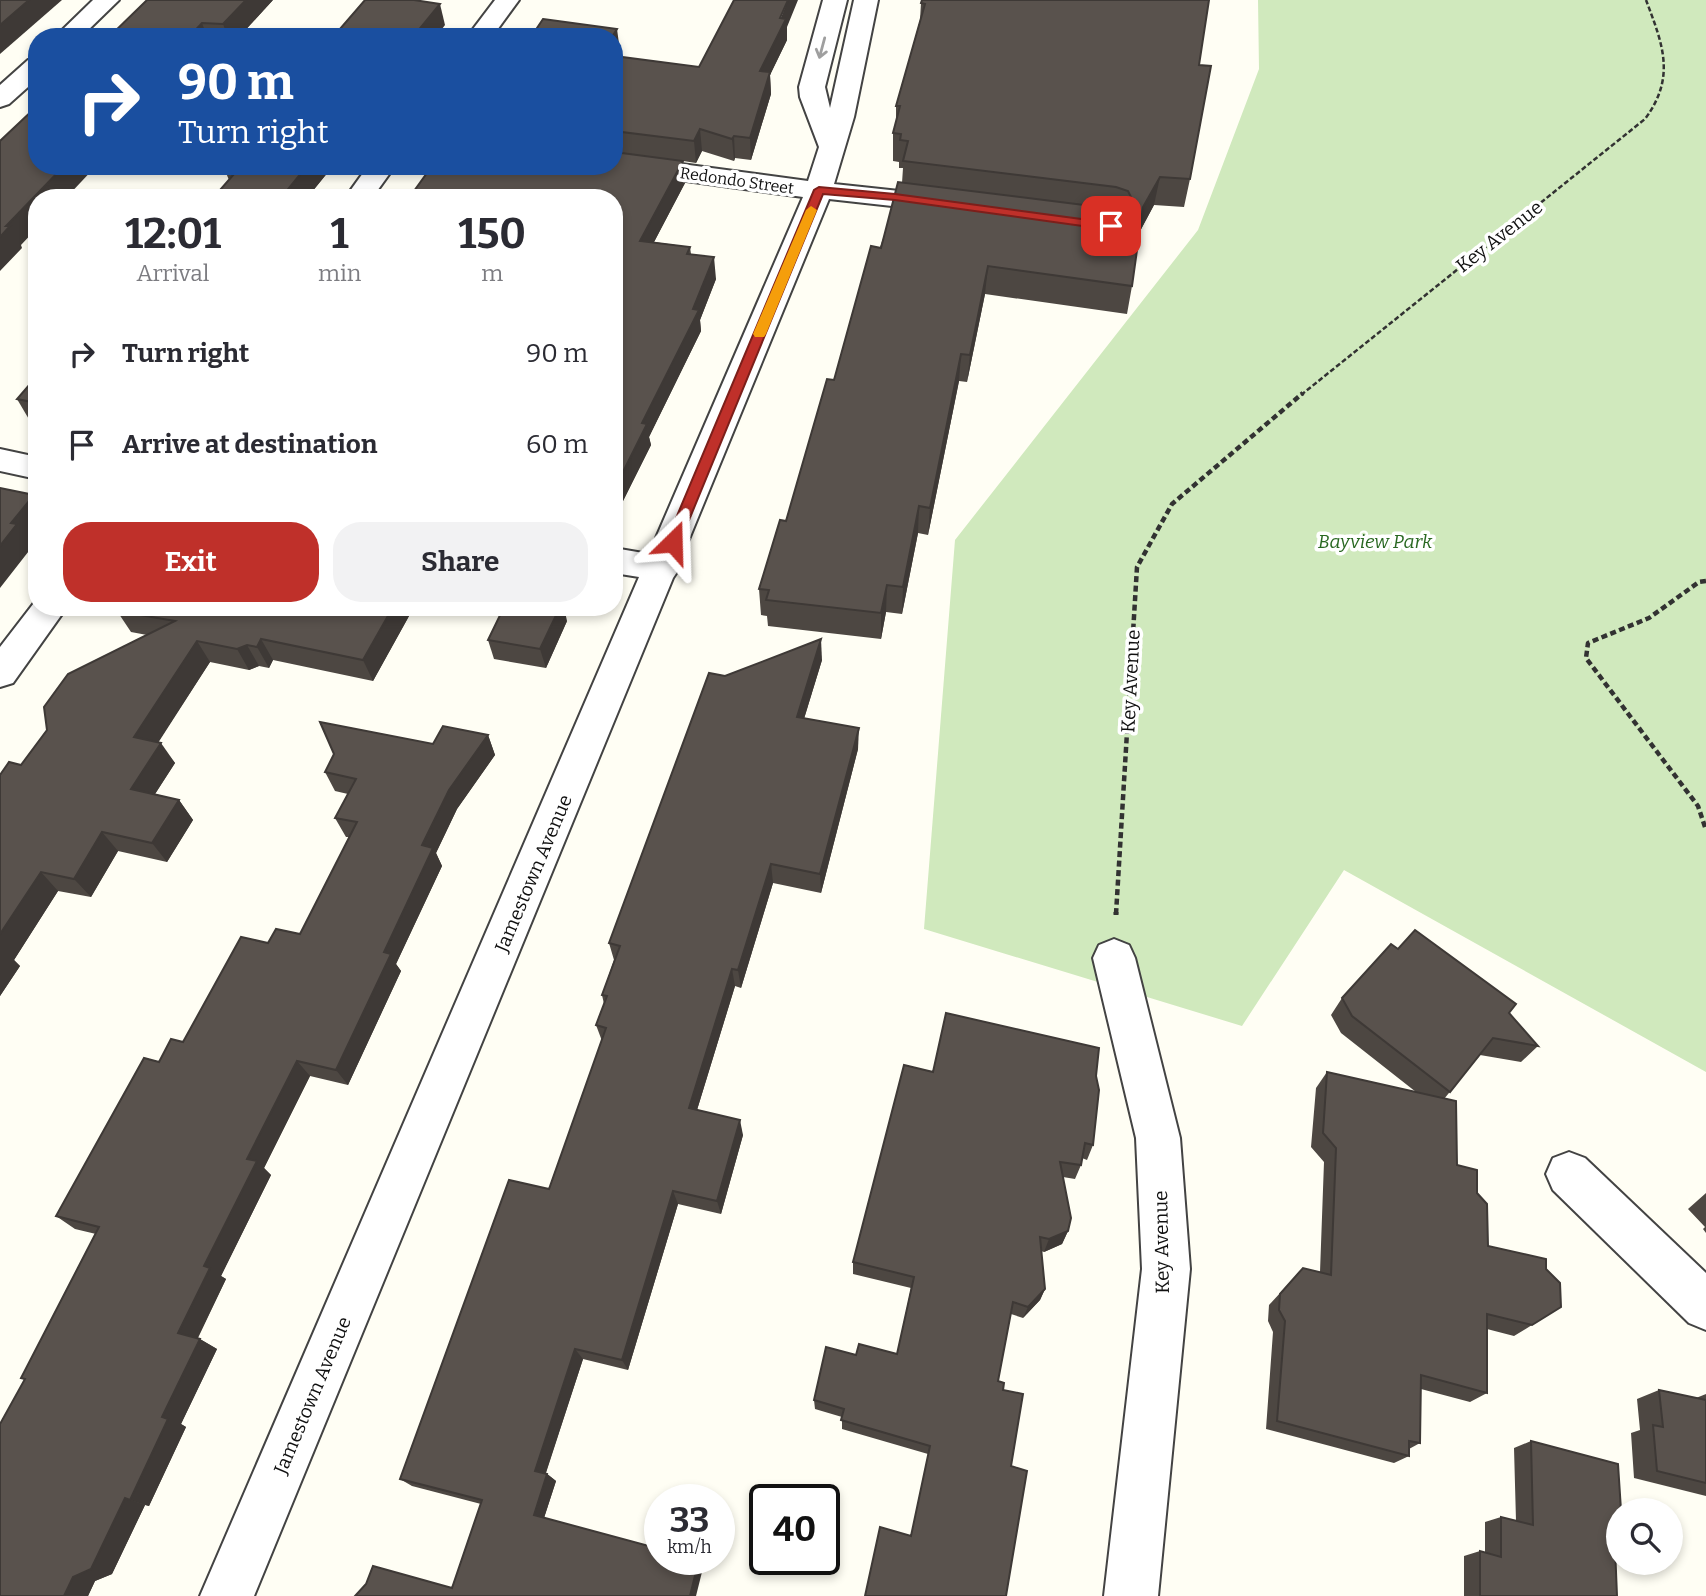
<!DOCTYPE html>
<style>
body{margin:0;font-family:Bitter,serif;background:#f2f2f3;color:#2b2b33;height:100vh;display:flex;flex-direction:column;font-size:26px;white-space:nowrap}
*{box-sizing:border-box;margin:0}
p{font-size:23px;color:#7c7c81}
.icon{flex:none;width:38px;height:38px;fill:none;stroke:currentColor;stroke-width:2;stroke-linecap:round;stroke-linejoin:round}
.map{position:relative;flex:1;overflow:hidden}
.sheet{position:absolute;left:28px;top:189px;width:595px;height:427px;display:flex;flex-direction:column;background:#fff;border-radius:28px;box-shadow:0 4px 10px #0003}
.sheet>*{flex:none}
.top-card{position:absolute;left:28px;top:28px;width:595px;height:147px;border-radius:28px;box-shadow:0 4px 10px #0003;background:#1a4fa0;color:#fff;overflow:hidden}
.fabs{position:absolute;left:1606px;top:1498px;display:grid;gap:14px}
.fabs a{display:grid;place-items:center;width:77px;height:77px;border-radius:50%;background:#fff;box-shadow:0 4px 10px #0003;font-size:35px}
.speed{position:absolute;left:644px;top:1484px;display:flex;gap:14px;font-size:35px;font-weight:700;text-align:center}
.speed>*{display:grid;place-content:center;width:91px;height:91px;border-radius:50%;background:#fff;box-shadow:0 4px 10px #0003;line-height:1}
.speed small{font-size:18px;font-weight:400}
.speed .limit{border:4px solid #111;border-radius:10px;background:#fff;color:#111}
.pin{position:absolute;display:grid;place-items:center;width:60px;height:60px;color:#fff;margin:-30px;border-radius:14px;box-shadow:0 4px 10px #0006}
.me{position:absolute;width:77px;margin:-38px;rotate:22deg;stroke-linejoin:round;filter:drop-shadow(0 0 5px #0008)}
.turn{display:flex;align-items:center;gap:24px;height:147px;padding:0 35px;font-size:32px}
.turn .icon{width:91px;height:91px;stroke-width:2.5}
.turn b{display:block;font-size:49px;line-height:60px}
.eta{display:flex;justify-content:space-evenly;align-items:center;height:119px;text-align:center}
.eta b{font-size:42px;font-weight:700;line-height:49px}
.action{display:flex;gap:14px;margin-top:auto;padding:14px 35px}
.action a{flex:1;height:80px;border-radius:28px;background:#bf302a;color:#fff;font-size:28px;font-weight:700;line-height:80px;text-align:center}
.action a+a{background:#f2f2f3;color:#2b2b33}
ul{padding:0;list-style:none}
li{display:flex;align-items:center;gap:21px;height:91px;padding:0 35px}
li div{flex:1}
li b{display:block;font-size:26px}
li em{font-style:normal}
.map>svg:first-child{display:block}
.green{fill:#d0e9bd}
.lines{fill:none;stroke-linecap:round;stroke-linejoin:round}
.minor-casing{stroke:#434343;stroke-width:4}
.path-far2{stroke:#323232;stroke-width:2.5;stroke-dasharray:5 2.5;stroke-linecap:butt}
.path-far1{stroke:#323232;stroke-width:4.5;stroke-dasharray:6 3.5;stroke-linecap:butt}
.path{stroke:#323232;stroke-width:5;stroke-dasharray:9 4.5;stroke-linecap:butt}
.minor{fill:#fff;fill-rule:evenodd}
.wall{fill:#4d4742}
.shaded-wall{fill:#3e3936}
.building{fill:#59524d;stroke:#3e3936;stroke-width:2}
.oneway{stroke:#9f9f9f}
.route{fill:#bf302a;stroke:#7c1f1b;stroke-width:2}
.slow{fill:#f59e0b}
.labels{text-anchor:middle;stroke-width:7;stroke-linejoin:round;paint-order:stroke}
.far-street-label{font-size:16px;fill:#101010;stroke:#fff}
.street-label{font-size:19px;fill:#101010;stroke:#fff}
.park-label{font-size:19px;font-style:italic;fill:#296821;stroke:#fff}
</style>
<div class="map">
<svg width="1706" height="1596" viewBox="0 0 1706 1596">
<rect width="100%" height="100%" fill="#fffef4"/>
<path class="green" d="M1258 0H1706V1072L1344 870 1242 1026 924 929 955 540 1198 230 1259 69Z"/>
<g class="lines">
<g class="minor-casing">
<g id="minor">
<path d="M93 0H119L81 37H55Z"/>
<path d="M495 0H519L492 37H467Z"/>
<path d="M823 0H847L825 87 830 108 854 0H878L854 117 834 184 946 196 956 198 960 204 956 210 946 212 829 199 678 566 679 569 673 578 254 1596H200L639 577 614 573V548L649 554 803 197 614 171 603 166H614V155L808 181 819 147 800 97 799 87Z"/>
<path d="M37 58V79L9 104 0 107V85L28 60Z"/>
<path d="M368 166H395L372 198H345Z"/>
<path d="M0 449 37 457V479L0 471Z"/>
<path d="M37 599V607H67L13 683 0 687V647Z"/>
<path d="M1114 939 1129 945 1135 958 1180 1138 1190 1269 1158 1596H1104L1142 1269 1136 1138 1093 958 1099 945Z"/>
<path d="M1569 1152 1585 1158 1706 1273V1330L1689 1323 1553 1190 1546 1174 1553 1158Z"/>
</g>
</g>
<path class="path-far2" d="M1301 395 1645 119C1676 77 1663 45 1646 0"/>
<g class="path-far1">
<path d="M1706 581 1699 582 1649 618 1588 643 1586 658 1698 806 1706 830"/>
<path d="M1116 914 1137 567 1172 504 1303 393"/>
</g>
<path class="path" d="M1116 915V912"/>
<use href="#minor" class="minor"/>
</g>
<g class="wall">
<path d="M273 0 239 37H109Z"/>
<path d="M921 3 1199 65 1190 179 1184 207 1154 205 1140 231 1132 286 1127 314 985 294 967 382 959 381 928 535 918 533 902 614 886 612 881 639 768 626 767 616 761 615 759 589 786 521 902 183 903 168H899V162L893 161V133L896 124V106L920 20Z"/>
<path d="M787 27V40L770 75 771 94 751 160 735 158 734 161 702 151 696 163 683 161 685 183 654 242 690 247 691 254 716 279 700 320 701 331 649 437 651 445 616 515H614V198H409L614 166V37L620 51 616 57 699 67Z"/>
<path d="M223 166H333L307 198H213L229 180Z"/>
<path d="M17 399 37 403V422L30 421Z"/>
<path d="M119 607H414L373 681 273 660 269 668 259 666 249 670 210 662 158 742 175 763 155 794 179 800 193 820 167 862 118 851 91 897 58 891 14 960 20 966 0 996V775L21 765 147 635 131 632 117 611Z"/>
<path d="M567 621 546 668 494 659 488 640Z"/>
<path d="M822 660 804 719 858 749 821 893 773 883 741 988 735 986 697 1110 743 1135 721 1214 678 1204 628 1370 583 1359 546 1473 556 1481 544 1518 704 1564 452 1588 481 1504 412 1486 400 1479 549 1189 602 1041 596 1025 604 1004 602 995 614 960 609 943 725 676Z"/>
<path d="M488 735 495 755 457 809 436 853 442 866 396 964 401 971 348 1085 310 1076 264 1168 271 1175 221 1276 226 1279 198 1338 217 1349 181 1424 186 1427 149 1506 145 1505 112 1574 95 1581 88 1596H0L24 1380 96 1234 75 1229 56 1216 159 1062 183 1042 268 943 300 934 349 837H346L335 818 348 794 335 791 325 772 433 744Z"/>
<path d="M1398 949 1509 1013 1538 1046 1521 1062 1480 1055 1444 1099 1457 1165 1477 1193 1488 1246 1532 1325 1514 1336 1487 1329V1393L1470 1402 1421 1389 1420 1443 1409 1449V1456L1394 1463 1266 1429 1273 1332 1268 1321 1269 1305 1303 1268 1320 1272 1324 1162 1311 1147 1316 1088 1327 1072 1416 1092 1341 1033 1331 1015 1342 998Z"/>
<path d="M933 1072 1096 1076 1093 1145 1087 1160 1082 1158 1081 1165 1075 1179 1063 1177 1068 1231 1062 1244 1044 1252 1041 1251 1045 1289 1040 1300 1023 1318 1011 1314 911 1536 928 1454 842 1429V1417L815 1409 814 1400 856 1355 897 1354 911 1288 853 1274V1262Z"/>
<path d="M1706 1193V1233L1703 1229 1705 1227 1688 1209Z"/>
<path d="M1659 1390 1696 1398 1706 1394V1496L1634 1478 1631 1433 1640 1430 1637 1399Z"/>
<path d="M1531 1441 1619 1510V1550L1615 1551 1617 1596H1464V1556L1480 1551 1485 1553V1522L1501 1517 1516 1521 1514 1448Z"/>
</g>
<g class="shaded-wall">
<path d="M29 0H62L0 54V25Z"/>
<path d="M246 0H273L239 37H228L223 24Z"/>
<path d="M788 0H798L787 27V40L770 75 771 94 751 160 750 138 760 71Z"/>
<path d="M440 4 445 25 436 37H413Z"/>
<path d="M202 23 207 37H189Z"/>
<path d="M617 29 620 51 614 59V37H612Z"/>
<path d="M700 129 702 151 696 163 694 141Z"/>
<path d="M734 136 735 158 734 161 732 139Z"/>
<path d="M683 161 685 183 643 263 640 241Z"/>
<path d="M64 166H96L66 198H37V228L21 245 22 248 0 271V237L6 226Z"/>
<path d="M307 166H333L307 198H281Z"/>
<path d="M1160 177 1154 205 1138 235 1143 207Z"/>
<path d="M714 257 716 279 700 320 701 331 649 437 651 445 616 515 614 504V490L642 423 693 309Z"/>
<path d="M988 266 985 294 967 382 970 355Z"/>
<path d="M961 354 959 381 928 535 930 508Z"/>
<path d="M34 495 37 499V533L29 542 32 547 0 588V546L11 523Z"/>
<path d="M919 506 918 533 902 614 903 587Z"/>
<path d="M887 585 886 612 881 639V613Z"/>
<path d="M393 607H414L373 681 363 660Z"/>
<path d="M560 607H564L567 621 546 668 540 649Z"/>
<path d="M261 639 273 660 269 668 257 647Z"/>
<path d="M821 639 822 660 798 738 797 717Z"/>
<path d="M197 641 210 662 149 757 134 737Z"/>
<path d="M247 645 259 666 249 670 237 649Z"/>
<path d="M859 728 858 749 821 893 820 874Z"/>
<path d="M488 735 495 755 457 809 436 853 442 866 396 964 401 971 348 1085 336 1070 384 952 422 845 449 790Z"/>
<path d="M161 743 175 763 146 808 131 789Z"/>
<path d="M179 800 193 820 167 862 152 843Z"/>
<path d="M102 832 118 851 91 897 74 879Z"/>
<path d="M771 864 773 883 741 988 738 970Z"/>
<path d="M41 872 58 891 14 960 20 966 0 996V934Z"/>
<path d="M732 969 735 986 693 1123 689 1108Z"/>
<path d="M297 1061 310 1076 264 1168 271 1175 221 1276 226 1279 195 1343 178 1333 247 1159Z"/>
<path d="M740 1120 743 1135 721 1214 717 1201Z"/>
<path d="M673 1191 678 1204 628 1370 622 1360Z"/>
<path d="M1068 1231 1062 1244 1044 1252 1049 1239Z"/>
<path d="M1045 1289 1040 1300 1023 1318 1028 1307Z"/>
<path d="M200 1339 217 1349 181 1424 186 1427 149 1506 130 1500 162 1417Z"/>
<path d="M575 1349 583 1359 544 1478 535 1471Z"/>
<path d="M547 1474 556 1481 543 1521 534 1515Z"/>
<path d="M125 1498 145 1505 112 1574 95 1581 88 1596H64L73 1577Z"/>
<path d="M699 1559 704 1564 696 1596H690Z"/>
</g>
<g class="building">
<path d="M0 0H29L0 25Z"/>
<path d="M147 0H246L223 24 202 23 189 37H109Z"/>
<path d="M365 0H414L440 4 413 37H333Z"/>
<path d="M734 0H788L780 18 786 19 760 71 770 72 750 138 734 136 732 139 700 129 694 141 614 131V56L699 67Z"/>
<path d="M922 0H1209L1199 65 1211 66 1190 179 1160 177 1143 207 1132 286 988 266 970 355 961 354 930 508 919 506 903 587 887 585 881 613 766 600 769 590 759 589 780 520 786 521 827 379 834 380 871 246 881 248 898 182 1116 209 1127 207 1132 199 1128 191 1116 187 903 161 908 141 900 140 901 134 893 133 900 106H896L925 4 921 3Z"/>
<path d="M543 19 617 29 612 37H531Z"/>
<path d="M37 106V166H64L6 226H10L0 237V141Z"/>
<path d="M614 152 683 161 640 241 690 247 687 254 714 257 693 309 699 310 642 423 647 424 614 490V198H534L496 192 494 196 469 192 465 198H409L432 166H614Z"/>
<path d="M241 166H307L281 198H213Z"/>
<path d="M37 376V403L17 399Z"/>
<path d="M0 488 34 495 11 523 17 524 0 546Z"/>
<path d="M119 607H393L363 660 261 639 257 647 247 645 237 649 197 641 134 737 161 743 131 789 179 800 152 843 102 832 74 879 41 872 0 934V775L9 762 21 765 47 730 44 707 68 674 175 621 117 611Z"/>
<path d="M504 607H560L540 649 488 640Z"/>
<path d="M821 639 797 717 859 728 820 874 771 864 738 970 732 969 689 1108 740 1120 717 1201 673 1191 622 1360 575 1349 535 1471 547 1474 534 1515 660 1549V1559H699L690 1596H355L366 1584 373 1566 452 1588 482 1500 400 1479 509 1180 549 1189 606 1028 596 1025 607 996 602 995 620 946 609 943 709 673 725 676Z"/>
<path d="M320 722 433 744 443 726 488 735 449 790 422 845 433 848 384 952 391 954 336 1070 297 1061 247 1159 257 1161 204 1266 210 1268 178 1333 200 1339 162 1417 168 1419 130 1500 125 1498 91 1569 73 1577 64 1596H0V1424L25 1379 21 1378 99 1227 56 1216 144 1058 159 1062 171 1039 183 1042 241 937 268 943 276 929 300 934 357 822 335 818 356 779 325 772 334 754Z"/>
<path d="M1415 930 1516 1004 1509 1013 1538 1046 1493 1038 1450 1092 1352 1016 1342 998 1391 944 1398 949Z"/>
<path d="M946 1013 1099 1048 1096 1076 1099 1090 1093 1145 1085 1143 1081 1165 1060 1162 1071 1218 1068 1231 1049 1239 1040 1237 1045 1289 1028 1307 1013 1302 998 1381 1004 1383 1003 1390 1023 1394 1011 1466 1027 1471 1006 1596H865L880 1527 911 1536 930 1446 841 1420 844 1409 814 1400 826 1347 856 1355 859 1344 897 1354 914 1277 853 1262 904 1065 933 1072Z"/>
<path d="M1327 1072 1456 1101 1457 1165 1477 1170V1193L1487 1204 1488 1246 1546 1259V1269L1560 1283 1561 1307 1532 1325 1487 1314V1393L1421 1375 1420 1443 1409 1441V1456L1277 1421 1285 1321 1279 1310 1280 1294 1303 1268 1331 1275 1336 1148 1323 1133Z"/>
<path d="M1659 1390 1706 1400V1483L1657 1471 1653 1425 1663 1427Z"/>
<path d="M1531 1441 1618 1464 1621 1510H1619V1548L1615 1547 1617 1596H1480V1551L1501 1557V1517L1533 1525Z"/>
</g>
<defs><path id="oneway-shaft" d="M-6 0H5M1.5-3L5.5 0L1.5 3" fill="none" stroke-width="1.6" stroke-linecap="round" stroke-linejoin="round" transform="scale(1.75)"/></defs>
<use class="oneway" href="#oneway-shaft" transform="translate(822 48) rotate(105)"/>
<path class="route" d="M819 187 895 194 1111 223 1117 226 1111 230 895 200 823 194 680 542 678 546H668L666 542 814 190Z"/>
<path class="slow" d="M811 206 817 210 766 334 764 337H755L753 334 806 210Z"/>
<g class="labels">
<g class="far-street-label">
<text transform="translate(737 180) rotate(8)" y="6">Redondo Street</text>
</g>
<g class="street-label">
<text transform="translate(1499 236) rotate(-38)" y="7">Key Avenue</text>
<text transform="translate(1130 681) rotate(-87)" y="7">Key Avenue</text>
<text transform="translate(533 873) rotate(-67)" y="7">Jamestown Avenue</text>
<text transform="translate(1161 1242) rotate(-91)" y="7">Key Avenue</text>
<text transform="translate(312 1395) rotate(-67)" y="7">Jamestown Avenue</text>
</g>
<g class="park-label">
<text x="1375" y="548">Bayview Park</text>
</g>
</g>
</svg>
<div class="fabs">
<a><svg class="icon" aria-label="search" viewBox="0 0 24 24"><circle cx="10" cy="10" r="6"/><path d="M15 15l6 6"/></svg></a>
</div>
<div class="speed"><div>33<small>km/h</small></div><div class="limit">40</div></div>
<div class="pin" style="left:1111px;top:226px;background:#d93025"><svg class="icon" aria-label="arrive" viewBox="0 0 24 24"><path d="M6 21V4h12l-3 4 3 4H6"/></svg></div>
<svg class="me" style="left:673px;top:542px" viewBox="-20 -20 40 40"><path d="M0-17L14 15 0 8-14 15z" fill="#bf302a" stroke="#fff" stroke-width="4"/></svg>
<div class="top-card">
<div class="turn"><svg class="icon" aria-label="right" viewBox="0 0 24 24"><path d="M7 20v-9h11M14 6l5 5-5 5"/></svg><div><b>90 m</b>Turn right</div></div>
</div>
<section class="sheet">
<div class="eta">
<div><b>12:01</b><p>Arrival</p></div>
<div><b>1</b><p>min</p></div>
<div><b>150</b><p>m</p></div>
</div>
<ul>
<li><svg class="icon" aria-label="right" viewBox="0 0 24 24"><path d="M7 20v-9h11M14 6l5 5-5 5"/></svg><div><b>Turn right</b></div><em>90 m</em></li>
<li><svg class="icon" aria-label="arrive" viewBox="0 0 24 24"><path d="M6 21V4h12l-3 4 3 4H6"/></svg><div><b>Arrive at destination</b></div><em>60 m</em></li>
</ul>
<div class="action"><a>Exit</a><a>Share</a></div>
</section>
</div>
